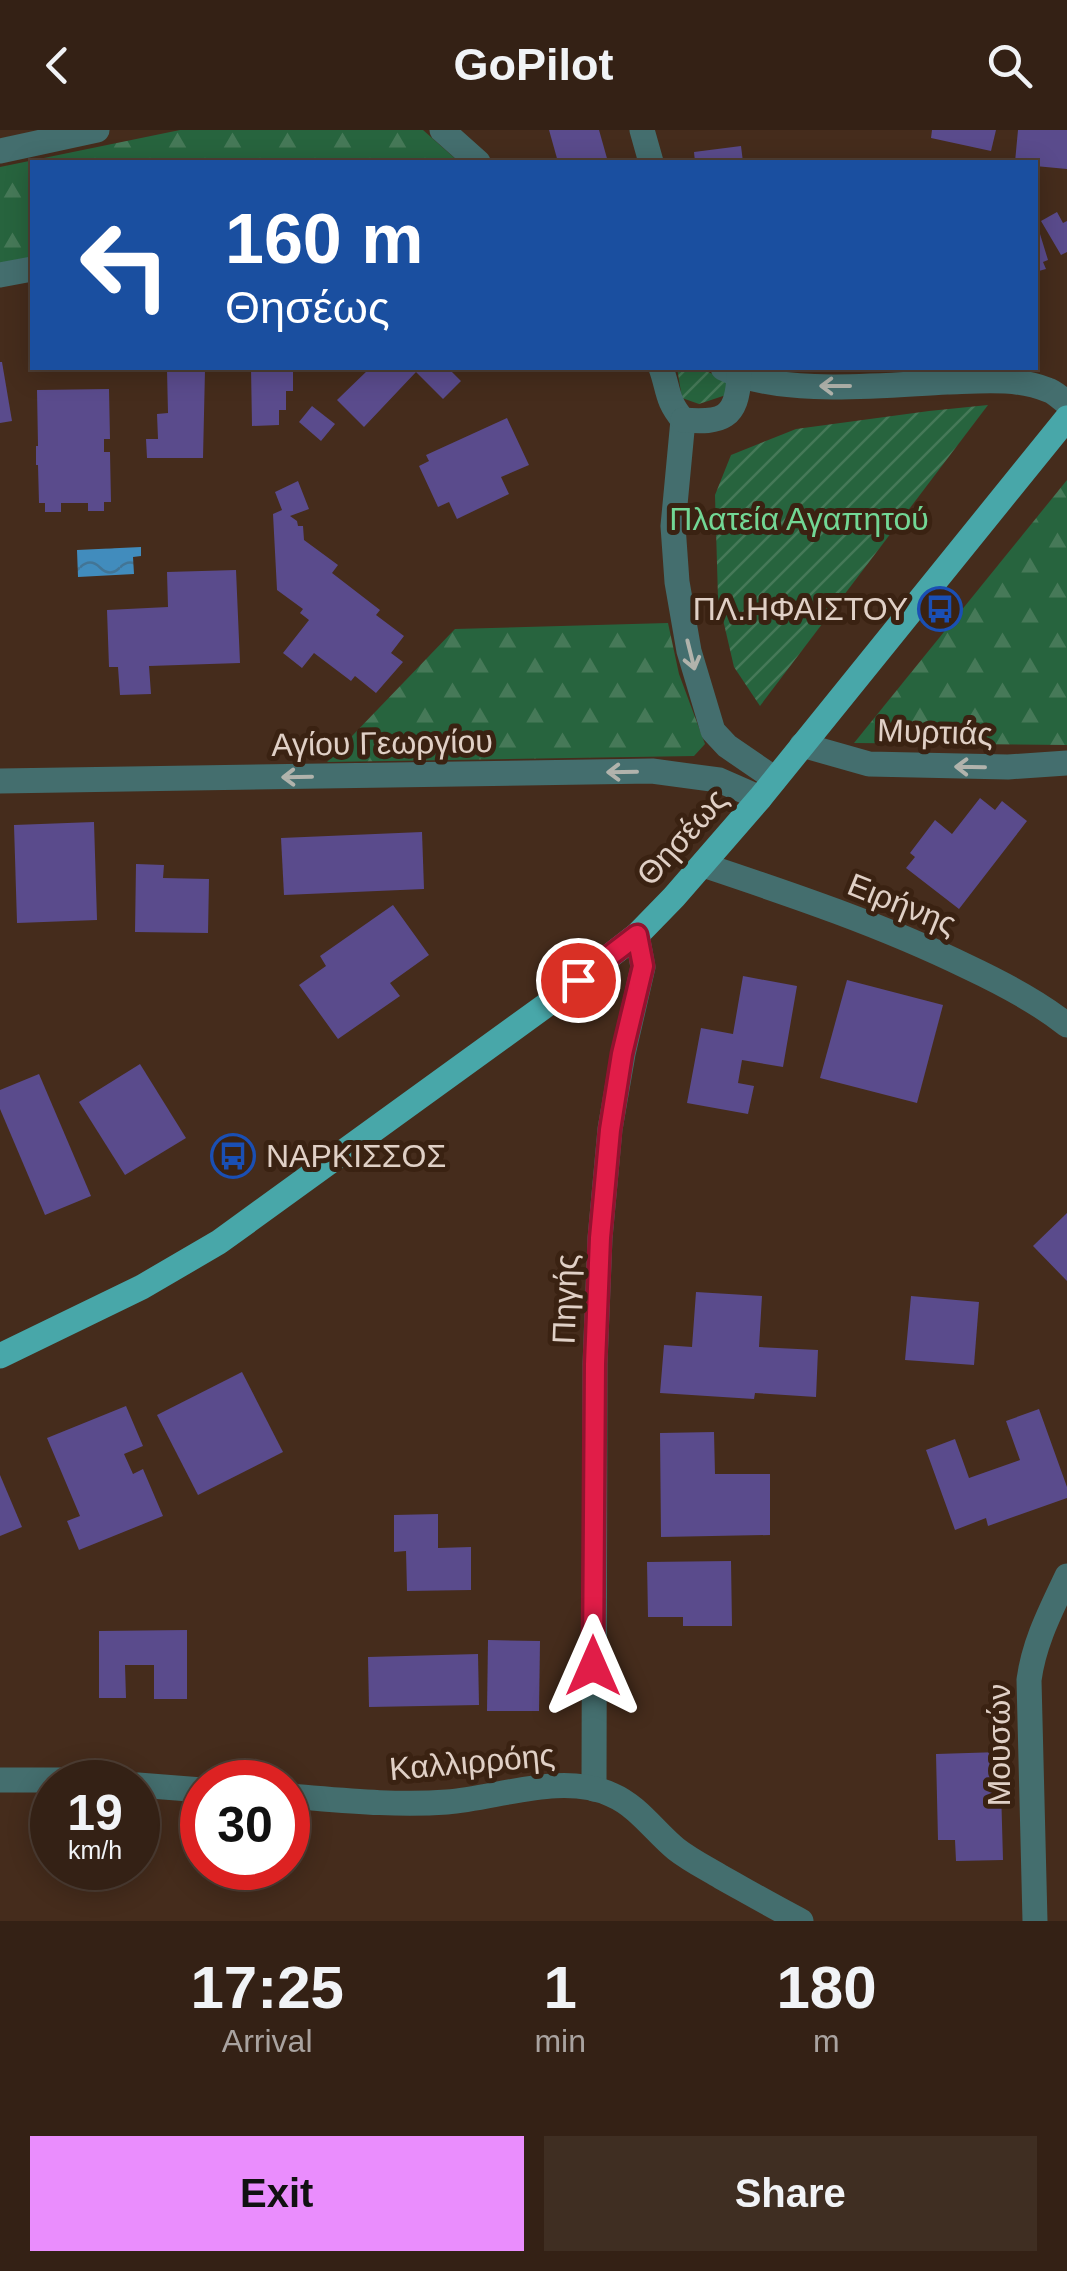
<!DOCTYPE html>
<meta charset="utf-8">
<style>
body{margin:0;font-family:Arial,sans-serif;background:#3f2e22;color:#f1f3f6;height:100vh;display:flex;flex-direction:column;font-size:38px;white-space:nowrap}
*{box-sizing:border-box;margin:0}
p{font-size:32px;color:#a9a3a0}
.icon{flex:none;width:55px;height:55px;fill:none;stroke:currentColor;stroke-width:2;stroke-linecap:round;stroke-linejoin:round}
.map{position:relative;height:1791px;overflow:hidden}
.drawer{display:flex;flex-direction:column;background:#342115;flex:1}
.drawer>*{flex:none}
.top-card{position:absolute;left:30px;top:30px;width:1008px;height:210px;border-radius:0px;box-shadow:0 5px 25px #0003,0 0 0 2px #4e3e34;background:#1a4fa0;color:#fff;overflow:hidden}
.speed{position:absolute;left:30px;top:1630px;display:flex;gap:20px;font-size:50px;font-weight:700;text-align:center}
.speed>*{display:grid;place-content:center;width:130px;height:130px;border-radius:50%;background:#342115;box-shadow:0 5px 25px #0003,0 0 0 2px #4e3e34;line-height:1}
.speed small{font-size:25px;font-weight:400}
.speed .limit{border:15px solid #d22;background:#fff;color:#111}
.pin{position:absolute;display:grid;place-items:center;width:85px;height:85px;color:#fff;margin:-42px;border:5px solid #fff;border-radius:50%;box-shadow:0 2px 10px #0007}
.me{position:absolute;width:110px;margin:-55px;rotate:0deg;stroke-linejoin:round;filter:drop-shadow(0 0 8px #0008)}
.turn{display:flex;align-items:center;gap:35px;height:210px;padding:0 30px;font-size:45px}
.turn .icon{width:130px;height:130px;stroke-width:2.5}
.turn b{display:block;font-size:70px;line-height:85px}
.eta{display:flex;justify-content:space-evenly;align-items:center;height:170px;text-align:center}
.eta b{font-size:60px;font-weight:700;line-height:70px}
.action{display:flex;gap:20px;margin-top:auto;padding:20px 30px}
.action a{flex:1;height:115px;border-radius:0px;background:#ea8dfd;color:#111;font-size:40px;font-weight:700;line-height:115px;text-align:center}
.action a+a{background:#3f2e22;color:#f1f3f6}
header{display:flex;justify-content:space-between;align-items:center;height:130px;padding:0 30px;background:#342115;font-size:45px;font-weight:700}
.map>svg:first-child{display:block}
.forest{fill:url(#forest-firs)}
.garden{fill:url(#garden-furrows)}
.water{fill:url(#water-waves)}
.building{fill:#5a4b8c}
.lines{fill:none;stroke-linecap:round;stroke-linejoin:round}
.minor{stroke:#446e6e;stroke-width:25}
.primary{stroke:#48a7a9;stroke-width:25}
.oneway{stroke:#b1b3ac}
.route-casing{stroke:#92132f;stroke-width:25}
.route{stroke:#e11d48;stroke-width:18}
.labels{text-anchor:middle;stroke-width:10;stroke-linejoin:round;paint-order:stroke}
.park-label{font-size:32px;fill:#72d795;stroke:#3a2212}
.poi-label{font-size:32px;fill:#e0d0c6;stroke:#3a2212;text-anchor:end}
.street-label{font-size:32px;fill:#e0d0c6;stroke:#3a2212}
</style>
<header><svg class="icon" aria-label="back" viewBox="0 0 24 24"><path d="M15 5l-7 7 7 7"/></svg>GoPilot<svg class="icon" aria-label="search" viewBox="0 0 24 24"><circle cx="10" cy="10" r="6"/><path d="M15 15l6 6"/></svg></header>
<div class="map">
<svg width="1067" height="1791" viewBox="0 0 1067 1791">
<defs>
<pattern id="forest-firs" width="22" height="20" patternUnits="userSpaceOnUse" patternTransform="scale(2.5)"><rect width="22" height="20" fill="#27643e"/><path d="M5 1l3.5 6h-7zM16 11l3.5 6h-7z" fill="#467958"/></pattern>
<pattern id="garden-furrows" width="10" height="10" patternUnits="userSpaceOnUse" patternTransform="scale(2.5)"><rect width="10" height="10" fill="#27643e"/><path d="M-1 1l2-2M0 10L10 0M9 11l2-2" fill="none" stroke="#467958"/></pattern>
<pattern id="water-waves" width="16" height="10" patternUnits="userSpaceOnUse" patternTransform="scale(2.5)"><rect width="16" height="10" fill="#418cbd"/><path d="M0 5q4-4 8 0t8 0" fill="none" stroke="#427596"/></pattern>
</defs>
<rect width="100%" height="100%" fill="#452c1c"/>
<g class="forest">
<path d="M180 0H423L459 32H32V127L0 133V37Z"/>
<path d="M1067 350V615L854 613Z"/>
<path d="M668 493 679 544 705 614 694 626 327 632 455 499Z"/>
</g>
<g class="garden">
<path d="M677 238H698L733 252 726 265 699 274 682 268Z"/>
<path d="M988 275 760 576 734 537 718 468 715 365 731 325 796 299 929 281Z"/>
</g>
<path class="water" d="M141 417V426L133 427 134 444 78 447 77 420Z"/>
<g class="building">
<path d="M549 0H599L608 32H558Z"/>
<path d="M932 0H996L991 21 931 8Z"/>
<path d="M1018 0H1067V39L1035 36V32H1015Z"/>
<path d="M741 16 743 32H695L694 22Z"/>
<path d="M1057 82 1063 93 1067 91V122L1061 125 1041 91Z"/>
<path d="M1040 104 1048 130 1043 132 1046 139 1035 142V105Z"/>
<path d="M0 232H2L12 291 0 293Z"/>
<path d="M251 238H293V261H286V280H279V295L252 296Z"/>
<path d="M370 238H448L461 251 443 269 416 242 364 297 337 270Z"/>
<path d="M167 240H205L203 328H147L146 309H158L157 284 168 283Z"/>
<path d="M109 259 110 309H104V322H110L111 372H104V381H88V373H61V382H45V373H39L38 335H36V316H38L37 260Z"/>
<path d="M312 276 335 294 321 311 299 292Z"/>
<path d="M507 288 529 335 501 347 509 364 457 389 449 372 438 377 419 336 429 331 426 325Z"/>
<path d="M298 351 309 379 290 386 297 391 298 396H303L304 410 338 435 332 443 380 480 376 485 404 506 391 523 403 532 376 563 355 546 351 551 314 523 302 538 283 523 309 490 300 483 303 479 277 460 273 384 282 380 275 362Z"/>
<path d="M236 440 240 533 149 536 151 564 120 565 118 537H109L107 480 168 477 167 442Z"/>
<path d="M980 668 995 680 1002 671 1027 691 959 779 906 738 915 727 910 723 935 690 952 704Z"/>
<path d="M94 692 97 790 17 793 14 695Z"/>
<path d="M422 702 424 759 284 765 281 708Z"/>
<path d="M136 734 164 735 163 748 209 749 208 803 135 802Z"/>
<path d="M393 775 429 825 390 853 400 866 338 909 299 855 326 836 320 826Z"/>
<path d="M743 846 797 856 783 937 742 930 738 953 754 956 748 984 687 973 701 898 733 904Z"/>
<path d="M847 850 943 875 917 973 820 948Z"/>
<path d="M140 934 186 1008 125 1045 79 972Z"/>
<path d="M39 944 91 1066 45 1085 0 979V960Z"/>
<path d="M1067 1083V1151L1033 1116Z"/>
<path d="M696 1162 762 1166 759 1217 818 1220 816 1267 755 1263 754 1269 660 1263 664 1215 692 1217Z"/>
<path d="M911 1166 979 1172 974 1235 905 1230Z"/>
<path d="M242 1242 283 1322 198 1365 157 1285Z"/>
<path d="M126 1276 143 1316 124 1324 133 1344 143 1339 163 1386 79 1420 67 1391 80 1386 47 1308Z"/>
<path d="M1039 1279 1067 1357V1368L988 1396 986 1388 955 1400 926 1320 955 1309 969 1348 1020 1330 1006 1291Z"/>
<path d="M714 1302 715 1344H770V1405L661 1407 660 1303Z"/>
<path d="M0 1345 22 1397 0 1406Z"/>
<path d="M438 1384V1418L471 1417V1460L407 1461 406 1421 394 1422V1385Z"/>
<path d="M731 1431 732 1496H683V1487H648L647 1432Z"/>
<path d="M187 1500V1569H154V1535H125L126 1568H99V1501Z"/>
<path d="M488 1510 540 1511 539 1581H487Z"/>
<path d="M478 1524 479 1575 369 1577 368 1527Z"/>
<path d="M1000 1622 1003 1730 956 1731 955 1710H938L936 1624Z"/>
</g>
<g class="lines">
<g class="minor">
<path d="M442 0 478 32"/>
<path d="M642 0 651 32"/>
<path d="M0 21 97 0"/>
<path d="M0 145 32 139"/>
<path d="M661 238C669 260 666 270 683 290"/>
<path d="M723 238C780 267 883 255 947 252 980 251 1017 247 1048 260 1055 262 1061 269 1067 273"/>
<path d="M683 290 673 396 677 452 689 521 713 601 727 616 775 649"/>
<path d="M683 290C722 293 737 289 739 246"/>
<path d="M802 615 869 634 1008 637 1067 633"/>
<path d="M0 651 652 641 719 650 760 668"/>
<path d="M703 735C793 765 882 795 968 837 1002 853 1037 871 1067 895"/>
<path d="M0 1650H67L103 1652"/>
<path d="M138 1655 202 1660"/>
<path d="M594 1659 595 1234 600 1108 610 999 623 924 643 837 637 805"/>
<path d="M288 1666C340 1670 394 1676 447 1672 498 1668 563 1642 612 1665 638 1676 655 1702 676 1719 690 1730 706 1738 721 1747 748 1762 774 1777 801 1791"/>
<path d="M1035 1791 1029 1550C1034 1512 1051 1480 1067 1446"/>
</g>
<path class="primary" d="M0 1226 142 1157 219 1112 549 873 637 805 674 767 760 668 1067 288"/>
</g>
<defs><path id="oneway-shaft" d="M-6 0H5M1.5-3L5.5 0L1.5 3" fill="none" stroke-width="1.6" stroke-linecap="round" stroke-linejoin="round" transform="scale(2.5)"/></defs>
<g class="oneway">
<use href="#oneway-shaft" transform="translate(835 256) rotate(180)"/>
<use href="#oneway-shaft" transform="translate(691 525) rotate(76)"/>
<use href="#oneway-shaft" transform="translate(970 637) rotate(-179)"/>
<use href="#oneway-shaft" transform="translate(622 642) rotate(179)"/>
<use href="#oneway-shaft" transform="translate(297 647) rotate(179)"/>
</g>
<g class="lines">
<g class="route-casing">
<path id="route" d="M578 850 637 805 643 836 622 924 610 1000 600 1108 595 1234 593 1536"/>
</g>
<use href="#route" class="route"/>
</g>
<defs>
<g id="bus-ring" transform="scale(2.25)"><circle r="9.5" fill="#3a2212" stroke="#1a4fb4" stroke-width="1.5"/><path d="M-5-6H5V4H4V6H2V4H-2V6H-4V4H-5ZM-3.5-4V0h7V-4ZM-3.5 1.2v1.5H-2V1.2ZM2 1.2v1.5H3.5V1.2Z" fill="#1a4fb4"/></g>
</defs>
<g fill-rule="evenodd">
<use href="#bus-ring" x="940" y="479"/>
<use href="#bus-ring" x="233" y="1026"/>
</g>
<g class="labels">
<g class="park-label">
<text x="799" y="400">Πλατεία Αγαπητού</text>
</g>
<g class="poi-label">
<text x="908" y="490">ΠΛ.ΗΦΑΙΣΤΟΥ</text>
<text x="266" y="1037" text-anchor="start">ΝΑΡΚΙΣΣΟΣ</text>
</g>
<g class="street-label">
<text transform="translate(935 602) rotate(2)" y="11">Μυρτιάς</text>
<text transform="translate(382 613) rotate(-1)" y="11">Αγίου Γεωργίου</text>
<text transform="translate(682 707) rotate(-48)" y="11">Θησέως</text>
<text transform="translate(902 774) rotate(22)" y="11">Ειρήνης</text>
<text transform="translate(565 1169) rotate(-88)" y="11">Πηγής</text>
<text transform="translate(999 1615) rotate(-90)" y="11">Μουσών</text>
<text transform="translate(472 1632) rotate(-5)" y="11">Καλλιρρόης</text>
</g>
</g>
</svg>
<div class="speed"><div>19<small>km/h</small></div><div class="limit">30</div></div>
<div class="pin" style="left:578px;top:850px;background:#d93025"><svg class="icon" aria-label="arrive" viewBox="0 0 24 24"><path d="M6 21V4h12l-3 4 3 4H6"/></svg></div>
<svg class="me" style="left:593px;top:1536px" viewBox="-20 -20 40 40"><path d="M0-17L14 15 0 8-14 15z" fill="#e11d48" stroke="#fff" stroke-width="4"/></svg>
<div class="top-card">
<div class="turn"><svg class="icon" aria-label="left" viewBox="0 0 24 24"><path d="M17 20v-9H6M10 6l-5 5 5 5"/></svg><div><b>160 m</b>Θησέως</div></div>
</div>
</div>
<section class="drawer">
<div class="eta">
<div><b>17:25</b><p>Arrival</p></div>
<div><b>1</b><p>min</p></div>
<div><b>180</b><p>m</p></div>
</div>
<div class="action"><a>Exit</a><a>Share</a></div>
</section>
